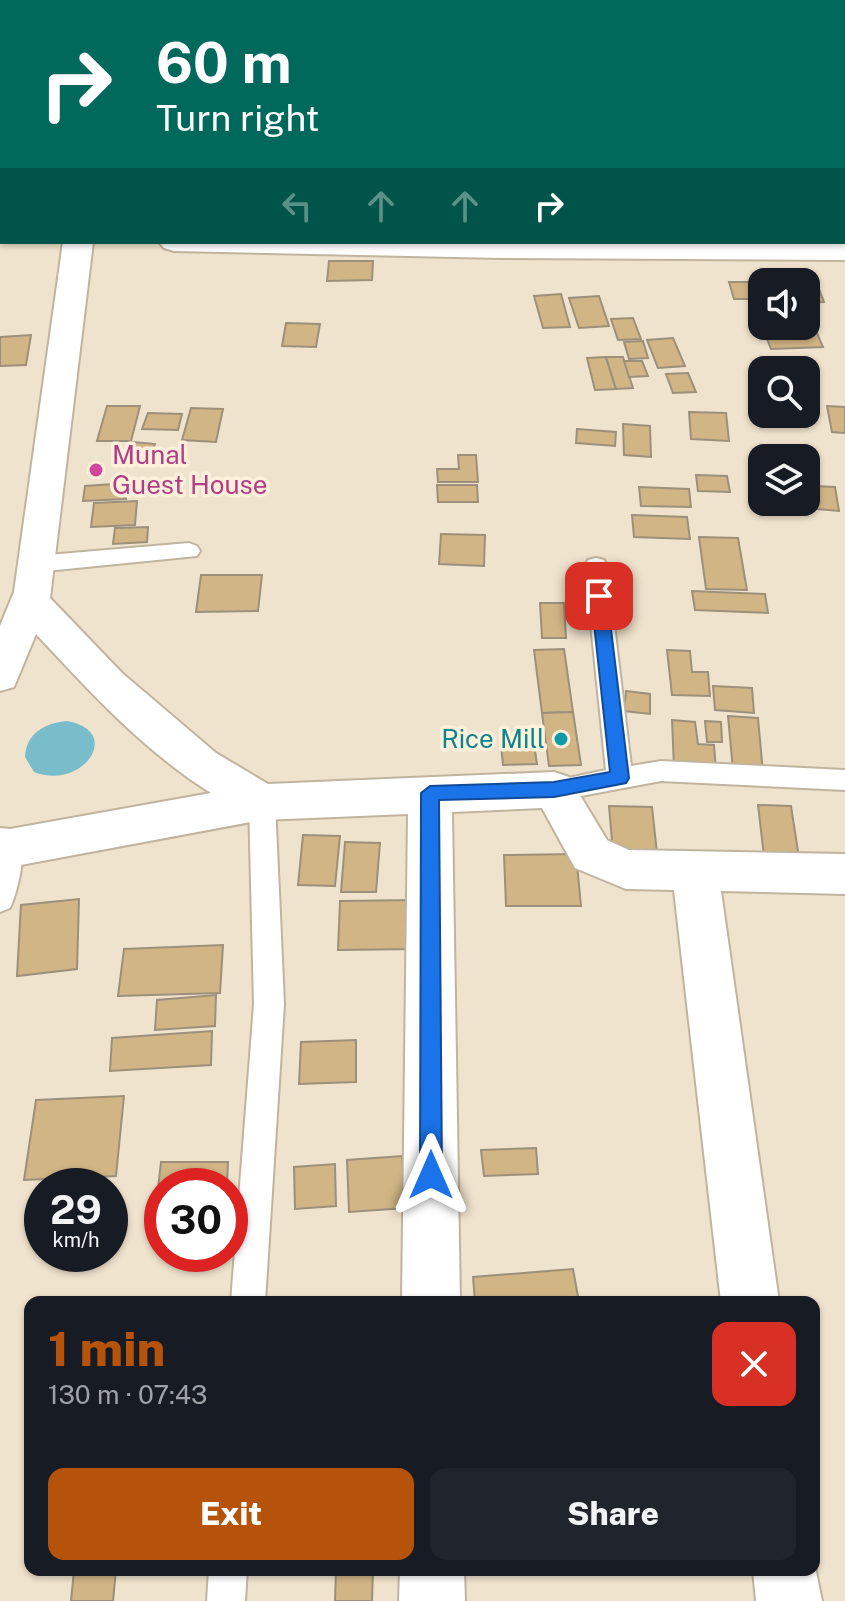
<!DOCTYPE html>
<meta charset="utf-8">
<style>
body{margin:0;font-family:"Public Sans",sans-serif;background:#20242c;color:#f1f3f6;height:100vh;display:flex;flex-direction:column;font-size:30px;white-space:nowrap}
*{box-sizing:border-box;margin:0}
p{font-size:26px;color:#9ea1a6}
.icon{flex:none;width:44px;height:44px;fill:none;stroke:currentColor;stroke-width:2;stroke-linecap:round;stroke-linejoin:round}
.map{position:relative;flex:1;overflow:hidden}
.details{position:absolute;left:24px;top:1296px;width:796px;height:280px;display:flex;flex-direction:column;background:#171b24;border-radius:16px;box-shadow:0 2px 6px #0004}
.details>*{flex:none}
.banner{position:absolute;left:0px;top:0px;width:846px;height:244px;box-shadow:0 2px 6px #0004;background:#00695c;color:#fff;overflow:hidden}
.fabs{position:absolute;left:748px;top:268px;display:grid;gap:16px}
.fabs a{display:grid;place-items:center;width:72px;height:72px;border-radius:16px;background:#171b24;box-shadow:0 2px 6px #0004;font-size:40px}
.speed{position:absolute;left:24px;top:1168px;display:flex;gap:16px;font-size:40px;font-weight:700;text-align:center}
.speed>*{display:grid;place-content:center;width:104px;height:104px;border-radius:50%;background:#171b24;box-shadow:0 2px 6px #0004;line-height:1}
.speed small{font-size:20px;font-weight:400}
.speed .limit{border:12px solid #d22;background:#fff;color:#111}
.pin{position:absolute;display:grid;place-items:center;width:68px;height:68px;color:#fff;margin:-34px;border-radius:16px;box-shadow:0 4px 12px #0006}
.me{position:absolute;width:88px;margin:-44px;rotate:0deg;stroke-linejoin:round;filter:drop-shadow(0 0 6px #0008)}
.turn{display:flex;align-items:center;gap:28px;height:168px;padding:0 24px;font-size:36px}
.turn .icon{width:104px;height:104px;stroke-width:2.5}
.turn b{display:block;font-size:56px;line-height:68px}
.lanes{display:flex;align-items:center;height:76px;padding:0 24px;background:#0003;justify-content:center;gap:40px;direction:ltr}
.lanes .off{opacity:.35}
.round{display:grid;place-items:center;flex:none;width:84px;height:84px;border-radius:16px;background:#20242c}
.head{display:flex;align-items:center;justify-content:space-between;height:136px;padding:0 24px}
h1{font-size:48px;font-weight:800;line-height:60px;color:#b45309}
.cta{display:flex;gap:16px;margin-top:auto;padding:16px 24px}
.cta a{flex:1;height:92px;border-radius:16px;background:#b45309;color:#fff;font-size:32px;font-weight:800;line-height:92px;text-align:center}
.cta a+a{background:#20242c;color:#f1f3f6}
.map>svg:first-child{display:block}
.water{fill:#79bdcb}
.building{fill:#d1b585;stroke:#9c907c;stroke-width:2}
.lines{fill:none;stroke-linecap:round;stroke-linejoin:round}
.lane-casing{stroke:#c1b49f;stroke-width:4}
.street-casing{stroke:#c1b49f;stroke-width:4}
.lane{fill:#fff;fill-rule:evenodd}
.street{fill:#fff;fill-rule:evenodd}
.route{fill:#1a73e8;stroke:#114b97;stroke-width:2}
.hotel-dot{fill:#d1479c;stroke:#fdf0da;stroke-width:3}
.culture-dot{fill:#0f9aa8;stroke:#fdf0da;stroke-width:3}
.labels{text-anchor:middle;stroke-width:7;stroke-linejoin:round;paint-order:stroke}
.hotel-label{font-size:26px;fill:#b23c85;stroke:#fdf0da;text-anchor:start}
.culture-label{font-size:26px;fill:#0d838f;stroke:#fdf0da;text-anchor:end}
</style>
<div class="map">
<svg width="845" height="1601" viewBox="0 0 845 1601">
<rect width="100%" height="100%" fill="#f0e3cd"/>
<path class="water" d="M67 721C124 731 83 791 34 772L25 757C26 733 45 723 67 721Z"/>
<g class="building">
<path d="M329 261H373L372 280 327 281Z"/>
<path d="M789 276H814L824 302 806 303V282H791Z"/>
<path d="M729 282H779H762V299H734Z"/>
<path d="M561 294 570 327 543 328 534 296Z"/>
<path d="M599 296 609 326 579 328 569 298Z"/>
<path d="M806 317H810L823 347 771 349 762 326H806Z"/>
<path d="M633 318 641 339 618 340 611 319Z"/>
<path d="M286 323 320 324 316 347 282 346Z"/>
<path d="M31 335 26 365 0 366V337Z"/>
<path d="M673 338 685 366 658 368 647 340Z"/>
<path d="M643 341 648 358 629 359 624 342Z"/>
<path d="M606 357 616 389 595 390 587 358Z"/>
<path d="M606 357H623L633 388 616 389Z"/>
<path d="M624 361H642L648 376 629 377Z"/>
<path d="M688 373 696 392 673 393 666 374Z"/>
<path d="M107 406H140L131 441H97Z"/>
<path d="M827 406 845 407V433L832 432Z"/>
<path d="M191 408 223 409 216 442 182 440Z"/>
<path d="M689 412 726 413 729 441 691 439Z"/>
<path d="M148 413 182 414 178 430 142 429Z"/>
<path d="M623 424 650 426 651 457 624 455Z"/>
<path d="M577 429 616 432 615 446 576 443Z"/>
<path d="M133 442 155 444 147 463 126 461Z"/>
<path d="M458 455H476L478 482H438L437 469H459Z"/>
<path d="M696 475 727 476 730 492 698 491Z"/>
<path d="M127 483 126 499 83 501 85 486Z"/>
<path d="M437 485H477L478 502H438Z"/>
<path d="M814 486 835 487 839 511 817 509Z"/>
<path d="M639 487 689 489 691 507 641 506Z"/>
<path d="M137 501 135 525 91 527 94 503Z"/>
<path d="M764 502H806L809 512 768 513Z"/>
<path d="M632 515 687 517 690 539 634 537Z"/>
<path d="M148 527 147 542 113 544 115 528Z"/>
<path d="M441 534 485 535 484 566 439 564Z"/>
<path d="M699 537 738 538 747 590 706 589Z"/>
<path d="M201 575H262L258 611 196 612Z"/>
<path d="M692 591 765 594 768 613 695 610Z"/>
<path d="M540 603H564L566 638H542Z"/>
<path d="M564 649 573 712 542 713 534 650Z"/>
<path d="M667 650 690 651 692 672H708L710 696 672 695Z"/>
<path d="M713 686 752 688 754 713 715 710Z"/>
<path d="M626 691 650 694V714L624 711Z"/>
<path d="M573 712 581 765 549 766 542 713Z"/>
<path d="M728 716 758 718 763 773 733 770Z"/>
<path d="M672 720 695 722 698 744 714 745 716 770 674 767Z"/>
<path d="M705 721 721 722 722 742H707Z"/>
<path d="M534 744 537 764 503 765 501 745Z"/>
<path d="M758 805 791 806 799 858 764 856Z"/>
<path d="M609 806 652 807 657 853 613 852Z"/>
<path d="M303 835 340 836 335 886 298 885Z"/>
<path d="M345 842 380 843 376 892H341Z"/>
<path d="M576 854 581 906H506L504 855Z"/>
<path d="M79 899 77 969 17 976 21 905Z"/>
<path d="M415 900 417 949 338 950 340 901Z"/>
<path d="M223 945 220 993 118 996 124 949Z"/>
<path d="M216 995 215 1026 155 1030 157 1000Z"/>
<path d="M212 1031 211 1065 110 1071 112 1038Z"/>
<path d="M356 1040V1082L299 1084 301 1042Z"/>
<path d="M124 1096 116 1176 24 1180 36 1100Z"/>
<path d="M536 1148 538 1174 484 1176 481 1150Z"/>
<path d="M402 1156 406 1208 349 1212 347 1160Z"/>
<path d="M161 1162H228L227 1186H162V1207H156Z"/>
<path d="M335 1164 336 1206 295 1209 294 1167Z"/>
<path d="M573 1269 579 1302H475L473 1277Z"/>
<path d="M74 1570H116L113 1601H71Z"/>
<path d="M336 1570H373L372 1601H335Z"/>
</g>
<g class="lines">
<g class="lane-casing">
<g id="lane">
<path d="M189 543 197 546 200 551 197 556 36 572 28 570 25 564 28 558 36 556Z"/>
<path d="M596 558 604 560 607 566 631 766 661 761 845 770V790L661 781 554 801 545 797 541 790 545 783 606 770 585 566 588 560Z"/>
<path d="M262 791 271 794 275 802 284 1004 265 1302H231L254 1004 249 802 253 794Z"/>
<path d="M10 837 19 840C27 856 17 892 10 908L0 912V841Z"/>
<path d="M209 1570H247L245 1601H207Z"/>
</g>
</g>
<g class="street-casing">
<g id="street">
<rect x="0" y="69" width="2" height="14"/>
<rect x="844" y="130" width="1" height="17"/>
<rect x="0" y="185" width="2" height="16"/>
<path d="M63 242H93L50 598 122 673 216 753 268 784 554 772 569 777 607 840 629 850 845 854V894L721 891 779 1302H721L674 890 626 889 575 868 542 808 452 812 460 1302H402L408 814 262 820 10 867 0 866V828L10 829 211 793C145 752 89 691 36 634L14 687 0 691V626L14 592Z"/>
<path d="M159 242H845V260L501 258 174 251 164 248Z"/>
<path d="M814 1562 822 1601H756L753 1570H814Z"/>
<path d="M400 1570H464L465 1601H399Z"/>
</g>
</g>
<use href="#lane" class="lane"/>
<use href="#street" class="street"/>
</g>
<path class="route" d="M599 590 607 596 629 778 626 783 554 797 439 800 442 1175 439 1183 431 1186 423 1183 420 1175 421 793 430 786 554 782 610 772 591 596Z"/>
<circle class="hotel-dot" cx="96" cy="470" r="8"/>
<circle class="culture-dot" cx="561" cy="739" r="8"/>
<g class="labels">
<g class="hotel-label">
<text x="112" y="464">Munal<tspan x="112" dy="30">Guest House</tspan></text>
</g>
<g class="culture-label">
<text x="545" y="748">Rice Mill</text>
</g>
</g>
</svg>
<div class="fabs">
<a><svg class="icon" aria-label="sound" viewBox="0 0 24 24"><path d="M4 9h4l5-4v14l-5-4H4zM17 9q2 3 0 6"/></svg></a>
<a><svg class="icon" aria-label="search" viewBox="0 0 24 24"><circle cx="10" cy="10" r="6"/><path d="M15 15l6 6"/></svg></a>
<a><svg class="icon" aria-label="layers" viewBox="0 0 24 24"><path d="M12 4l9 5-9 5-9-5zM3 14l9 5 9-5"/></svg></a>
</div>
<div class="speed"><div>29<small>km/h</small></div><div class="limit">30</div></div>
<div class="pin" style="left:599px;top:596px;background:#d93025"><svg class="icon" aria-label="arrive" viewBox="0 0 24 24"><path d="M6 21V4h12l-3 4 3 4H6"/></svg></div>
<svg class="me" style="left:431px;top:1175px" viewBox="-20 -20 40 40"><path d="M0-17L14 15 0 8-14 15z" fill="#1a73e8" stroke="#fff" stroke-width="4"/></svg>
<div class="banner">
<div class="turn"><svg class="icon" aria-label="right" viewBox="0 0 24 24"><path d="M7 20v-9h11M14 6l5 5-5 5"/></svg><div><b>60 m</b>Turn right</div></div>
<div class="lanes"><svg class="icon off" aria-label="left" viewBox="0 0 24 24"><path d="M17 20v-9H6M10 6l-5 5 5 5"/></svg><svg class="icon off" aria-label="ahead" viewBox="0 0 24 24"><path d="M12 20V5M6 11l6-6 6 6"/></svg><svg class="icon off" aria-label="ahead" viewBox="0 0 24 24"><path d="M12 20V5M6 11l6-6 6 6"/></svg><svg class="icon" aria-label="right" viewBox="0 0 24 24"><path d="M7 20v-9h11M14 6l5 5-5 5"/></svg></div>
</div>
<section class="details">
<div class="head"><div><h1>1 min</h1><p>130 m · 07:43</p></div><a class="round" style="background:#d93025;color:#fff"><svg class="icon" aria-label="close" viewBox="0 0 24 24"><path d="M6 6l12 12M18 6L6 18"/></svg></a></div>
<div class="cta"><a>Exit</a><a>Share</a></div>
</section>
</div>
